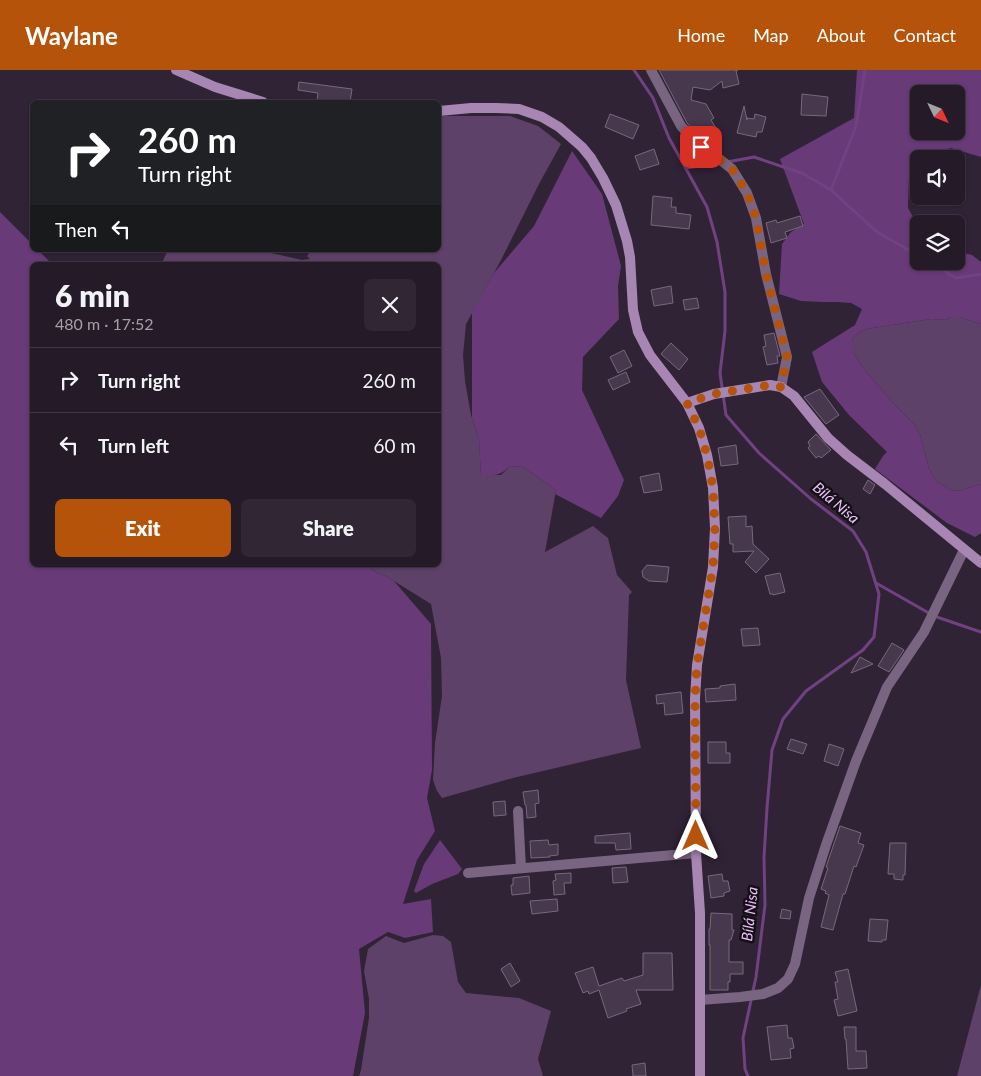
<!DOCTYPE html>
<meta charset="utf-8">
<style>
body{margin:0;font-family:Lato,sans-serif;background:#312734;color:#f1f3f6;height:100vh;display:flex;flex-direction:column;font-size:19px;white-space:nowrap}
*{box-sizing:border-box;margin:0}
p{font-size:16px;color:#a3a1a8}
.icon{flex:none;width:28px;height:28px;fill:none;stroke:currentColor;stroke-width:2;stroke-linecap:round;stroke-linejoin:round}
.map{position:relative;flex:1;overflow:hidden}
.sheet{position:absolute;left:30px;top:192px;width:411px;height:305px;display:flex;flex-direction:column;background:#251a28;border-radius:8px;box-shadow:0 1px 4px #0004,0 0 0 1px #423845}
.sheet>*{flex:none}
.top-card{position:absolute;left:30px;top:30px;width:411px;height:152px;border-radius:8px;box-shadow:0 1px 4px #0004,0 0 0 1px #423845;background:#202124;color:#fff;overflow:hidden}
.needle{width:32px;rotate:133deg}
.buttons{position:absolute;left:910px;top:15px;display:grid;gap:10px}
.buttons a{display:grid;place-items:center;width:55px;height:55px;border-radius:8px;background:#251a28;box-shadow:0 1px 4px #0004,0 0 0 1px #423845;font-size:25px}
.pin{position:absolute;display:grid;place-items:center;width:42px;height:42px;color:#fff;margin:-21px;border-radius:10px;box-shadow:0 2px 8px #0006}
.me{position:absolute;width:55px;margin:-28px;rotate:0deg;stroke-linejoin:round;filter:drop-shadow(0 0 4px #0008)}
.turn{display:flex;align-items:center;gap:18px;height:105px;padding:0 25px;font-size:22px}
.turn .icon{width:65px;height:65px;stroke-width:2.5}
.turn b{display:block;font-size:35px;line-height:42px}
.then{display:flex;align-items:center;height:48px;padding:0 25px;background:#0003;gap:10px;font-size:19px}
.round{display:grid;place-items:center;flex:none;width:52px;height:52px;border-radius:8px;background:#312734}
.headline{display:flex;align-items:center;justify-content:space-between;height:85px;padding:0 25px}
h1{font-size:30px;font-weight:800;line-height:38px}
.button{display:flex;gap:10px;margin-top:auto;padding:10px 25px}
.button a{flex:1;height:58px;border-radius:8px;background:#b45309;color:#fff;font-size:20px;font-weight:800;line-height:58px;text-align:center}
.button a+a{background:#312734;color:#f1f3f6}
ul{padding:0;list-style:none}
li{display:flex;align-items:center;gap:15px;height:65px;padding:0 25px;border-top:1px solid #423845}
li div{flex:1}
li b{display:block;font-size:19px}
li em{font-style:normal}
header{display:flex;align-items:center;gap:30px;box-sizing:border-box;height:70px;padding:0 25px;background:#b45309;color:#fff}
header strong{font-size:24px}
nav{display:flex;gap:28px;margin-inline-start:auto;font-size:18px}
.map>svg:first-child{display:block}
.green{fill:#5e4168}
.forest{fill:#683a78;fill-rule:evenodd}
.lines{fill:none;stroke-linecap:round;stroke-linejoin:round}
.stream{stroke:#714281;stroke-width:3}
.building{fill:#47384d;stroke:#78687e}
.street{stroke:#796481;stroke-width:10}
.secondary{stroke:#a786b3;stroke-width:10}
.route{stroke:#b45309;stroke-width:9;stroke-dasharray:0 16.2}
.labels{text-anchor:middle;stroke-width:5;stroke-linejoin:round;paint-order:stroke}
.water-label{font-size:15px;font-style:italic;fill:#e9c2f8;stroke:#150f17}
</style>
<header>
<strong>Waylane</strong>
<nav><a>Home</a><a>Map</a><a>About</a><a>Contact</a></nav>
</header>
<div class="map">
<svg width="981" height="1006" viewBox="0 0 981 1006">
<rect width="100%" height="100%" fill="#312336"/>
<g class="green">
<path d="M439 46H510L538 56 561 74 540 112 500 192 466 254 463 285 465 311 471 345 479 369 481 405H501L510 396 523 397 556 420 545 482 593 456 608 468 617 505 632 522 629 525 626 610 641 678 513 708 442 728 437 721 433 710 435 673 442 626 441 588 431 534 386 506 377 503 367 495H439V195H161L168 180H258L302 190 310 189 307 186 311 180H439Z"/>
<path d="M951 247H960L981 254V414L958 421 951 420 936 411 929 399 920 365 915 355 893 333 864 299 852 281V271L855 265 866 259 931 249 946 250Z"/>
<path d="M433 865 443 866 451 872 458 912 466 923 519 928 551 941 538 989 543 1006H359L361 1000 369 948V929L364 901 368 879 386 866 404 873Z"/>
<path d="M981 915V1006H957Z"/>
</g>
<g class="forest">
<path d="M857 0H981V87L951 78 927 85 924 89H919V95L909 107 908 138 919 158V191H956V181L972 185 981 192V254L960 247H951L946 250 931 249 866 259 855 265 852 271V281L864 299 893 333 915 355 920 365 929 399 936 411 951 420 958 421 981 414V463L975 467 947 453 875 399 883 386 887 382 849 345 822 312 812 282 855 255 862 239 851 233 837 232H822L801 231 779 224 782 174 791 162 804 154 780 89 854 48ZM919 24H956V61H919Z"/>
<path d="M572 81 602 124 621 196 618 216 619 249 583 287 582 320 624 410 618 426 601 448 555 424 556 420 523 397 510 396C500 406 495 405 481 406L479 369 472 348V242L494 203 534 156Z"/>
<path d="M0 142 32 174V180H38L53 195H32V495H367L377 503 386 506 394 511 431 554 432 700 427 728 435 761 417 790 403 834 431 829 433 862 405 868 388 862 359 879 365 943 353 1006H0Z"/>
<path d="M440 770 462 799 458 804 432 814 416 823 414 821 424 794Z"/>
</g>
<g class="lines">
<g class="stream">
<path d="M634 0 653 28 669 68 707 137 717 172 725 222V261L720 303 726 345 759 383 811 429 853 461 866 482 879 524 874 567 863 580 806 621 783 649 772 680 767 738 764 787 765 835 756 907 743 968 745 999 748 1006"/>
<path d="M727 92 754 87 804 104 831 120 877 162 919 186"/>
<path d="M686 98 721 93"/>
<path d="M831 120 856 56 865 0"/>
<path d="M928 191 956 208 981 204"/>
<path d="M876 513 934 546 981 562"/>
</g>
</g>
<g class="building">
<path d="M659 0H738L736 1 739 14 723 18 722 11 710 20 693 17 691 30 706 34 714 48 711 50 717 60 710 64 714 71 709 74 705 72 687 53Z"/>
<path d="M299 12 352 19 350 32H317L318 23 298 20Z"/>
<path d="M802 24 828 27 826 46 801 45Z"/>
<path d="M744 36 747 50V48L754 49 755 44 766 47 762 62H757L756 67 737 63Z"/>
<path d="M610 44 639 55 633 69 605 57Z"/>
<path d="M654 79 659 94 640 100 635 86Z"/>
<path d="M653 126 672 128 671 137H676V143L691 145 689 159 651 155Z"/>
<path d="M800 146 803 156 785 162 787 168 771 173 766 153 776 150 777 153Z"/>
<path d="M671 216 673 233 654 236 651 220Z"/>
<path d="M697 228 699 238 685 240 683 230Z"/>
<path d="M774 263 780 286H777L778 293 767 295 763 277 766 276 764 265Z"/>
<path d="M671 273 688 289 679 300 661 284Z"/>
<path d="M624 280 632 296 618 303 610 287Z"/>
<path d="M626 302 630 312 613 320 608 310Z"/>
<path d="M820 319 839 345 826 354 804 327Z"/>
<path d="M816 364 831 380 821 388 819 386 816 388 808 378 810 376 808 372Z"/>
<path d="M736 375 738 394 721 396 718 378Z"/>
<path d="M659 403 662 420 644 423 640 407Z"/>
<path d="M868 410 875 415 870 424 863 419Z"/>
<path d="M746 446V457L752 456 753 474 769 489 756 503 745 492 754 481 733 482V474H730L728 447Z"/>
<path d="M647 495 669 497 667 512 649 511 643 507 642 501Z"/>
<path d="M780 503 785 522 773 525V524H770L765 506Z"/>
<path d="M758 558 760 575 743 576 741 559Z"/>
<path d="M892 573 904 580 889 602 878 596Z"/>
<path d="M860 587 873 594 851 603Z"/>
<path d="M735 614 736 630 706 632 705 619 720 618V616Z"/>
<path d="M681 622 683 643 665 645 664 633 657 634 656 625Z"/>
<path d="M791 669 807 674 803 684 787 679Z"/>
<path d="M708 672H726V683H730V693H708Z"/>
<path d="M829 674 844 679 838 696 824 691Z"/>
<path d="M538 720 539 733 535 734 536 747 527 748 526 735H525L523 722Z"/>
<path d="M505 731 506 745 494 746 493 732Z"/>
<path d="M840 756 861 763 858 773 864 775 856 797 854 796 845 824H843L833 860 821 857 829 825 825 823 826 821 821 819 828 798 826 797Z"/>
<path d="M630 763 631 779 616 780 615 773H595V766Z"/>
<path d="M548 770 549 775 558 774V785L549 786 550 787 531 788 530 771Z"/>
<path d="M890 773H906L905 805H903V810L894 809V804H888Z"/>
<path d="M626 797 628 812 613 813 612 798Z"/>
<path d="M571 803V813H564L565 824 554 825 553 811 556 810 555 804Z"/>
<path d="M722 804 723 811H728L730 821 724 823V826L711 828 708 806Z"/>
<path d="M529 806 530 823 512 825 511 815H513V808Z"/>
<path d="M557 829 558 841 532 844 530 831Z"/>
<path d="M782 839 791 841 790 849 780 848Z"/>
<path d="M711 843 732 844V860H734L731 870H729V892H743V904H730V912H728V920H710V875H709V859H710Z"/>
<path d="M870 849 888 850 886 870H882V872L868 871Z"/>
<path d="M643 883H672L673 920H636L641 934 626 939 627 941 608 948 599 920 589 924 588 921 583 923 575 903 593 897 599 916 622 908 624 911 643 905Z"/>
<path d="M510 893 520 911 511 917 501 899Z"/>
<path d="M848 899 857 941 838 946 834 930 838 929 835 912H838L835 902Z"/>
<path d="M787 955 788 968H792L794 978 790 979 791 988 771 990 767 957Z"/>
<path d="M844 957H856V981H866L867 998 848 999 846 969H845Z"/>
<path d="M645 993 646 1006H633L632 995Z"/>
</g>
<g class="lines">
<g class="street">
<path d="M651 0 681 56 701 77 718 88 732 99 747 123 756 148 766 204 787 287 781 317"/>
<path d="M518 741 521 798"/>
<path d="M468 803 696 783"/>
<path d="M700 930 740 927 763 924 778 918 788 909 795 894 809 828 826 775 856 691 887 617 924 562 964 480"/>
</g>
<g class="secondary">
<path d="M176 0 215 17 263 32"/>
<path d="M439 41 471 38H496L519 39 542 47 559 57 582 77 591 88 603 108 616 135 627 171 630 187 633 240 638 262 650 285 687 333 699 358 707 385 713 418 715 458 713 497 697 595 695 629 696 783 700 843V1006"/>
<path d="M687 333 714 324 770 315 781 317 794 326 828 368 847 385 885 414 981 493"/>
</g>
</g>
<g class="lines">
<path class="route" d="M696 766 695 629 697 595 713 497 715 458 713 418 707 385 699 358 687 333 714 324 770 315 781 317 787 287 766 204 756 148 747 123 732 99 718 88 701 77"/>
</g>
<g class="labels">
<g class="water-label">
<text transform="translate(836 433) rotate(40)" y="5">Bílá Nisa</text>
<text transform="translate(750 844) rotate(-84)" y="5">Bílá Nisa</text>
</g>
</g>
</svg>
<div class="buttons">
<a><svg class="needle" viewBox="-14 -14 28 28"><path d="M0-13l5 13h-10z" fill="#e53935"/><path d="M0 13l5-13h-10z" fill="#a3a1a8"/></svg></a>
<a><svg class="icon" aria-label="sound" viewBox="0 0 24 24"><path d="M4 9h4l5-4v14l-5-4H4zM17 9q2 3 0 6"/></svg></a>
<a><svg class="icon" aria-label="layers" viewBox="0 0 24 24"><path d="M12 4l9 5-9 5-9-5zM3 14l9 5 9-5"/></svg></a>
</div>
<div class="pin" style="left:701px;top:77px;background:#d93025"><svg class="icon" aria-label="arrive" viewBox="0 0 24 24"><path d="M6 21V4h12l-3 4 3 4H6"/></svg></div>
<svg class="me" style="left:696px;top:766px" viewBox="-20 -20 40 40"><path d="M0-17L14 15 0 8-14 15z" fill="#b45309" stroke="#fff" stroke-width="4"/></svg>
<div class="top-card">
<div class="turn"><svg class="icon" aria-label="right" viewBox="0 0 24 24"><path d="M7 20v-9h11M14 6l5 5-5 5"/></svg><div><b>260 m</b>Turn right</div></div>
<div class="then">Then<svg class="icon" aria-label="left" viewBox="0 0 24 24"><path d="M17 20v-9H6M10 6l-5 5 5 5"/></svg></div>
</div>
<section class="sheet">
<div class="headline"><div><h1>6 min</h1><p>480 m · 17:52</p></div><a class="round"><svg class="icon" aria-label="close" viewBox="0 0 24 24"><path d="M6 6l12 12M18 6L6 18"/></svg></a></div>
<ul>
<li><svg class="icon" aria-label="right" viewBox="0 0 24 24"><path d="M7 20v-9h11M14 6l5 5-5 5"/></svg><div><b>Turn right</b></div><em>260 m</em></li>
<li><svg class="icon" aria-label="left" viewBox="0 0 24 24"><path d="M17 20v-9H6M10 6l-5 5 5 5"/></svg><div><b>Turn left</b></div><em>60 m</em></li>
</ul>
<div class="button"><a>Exit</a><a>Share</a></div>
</section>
</div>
